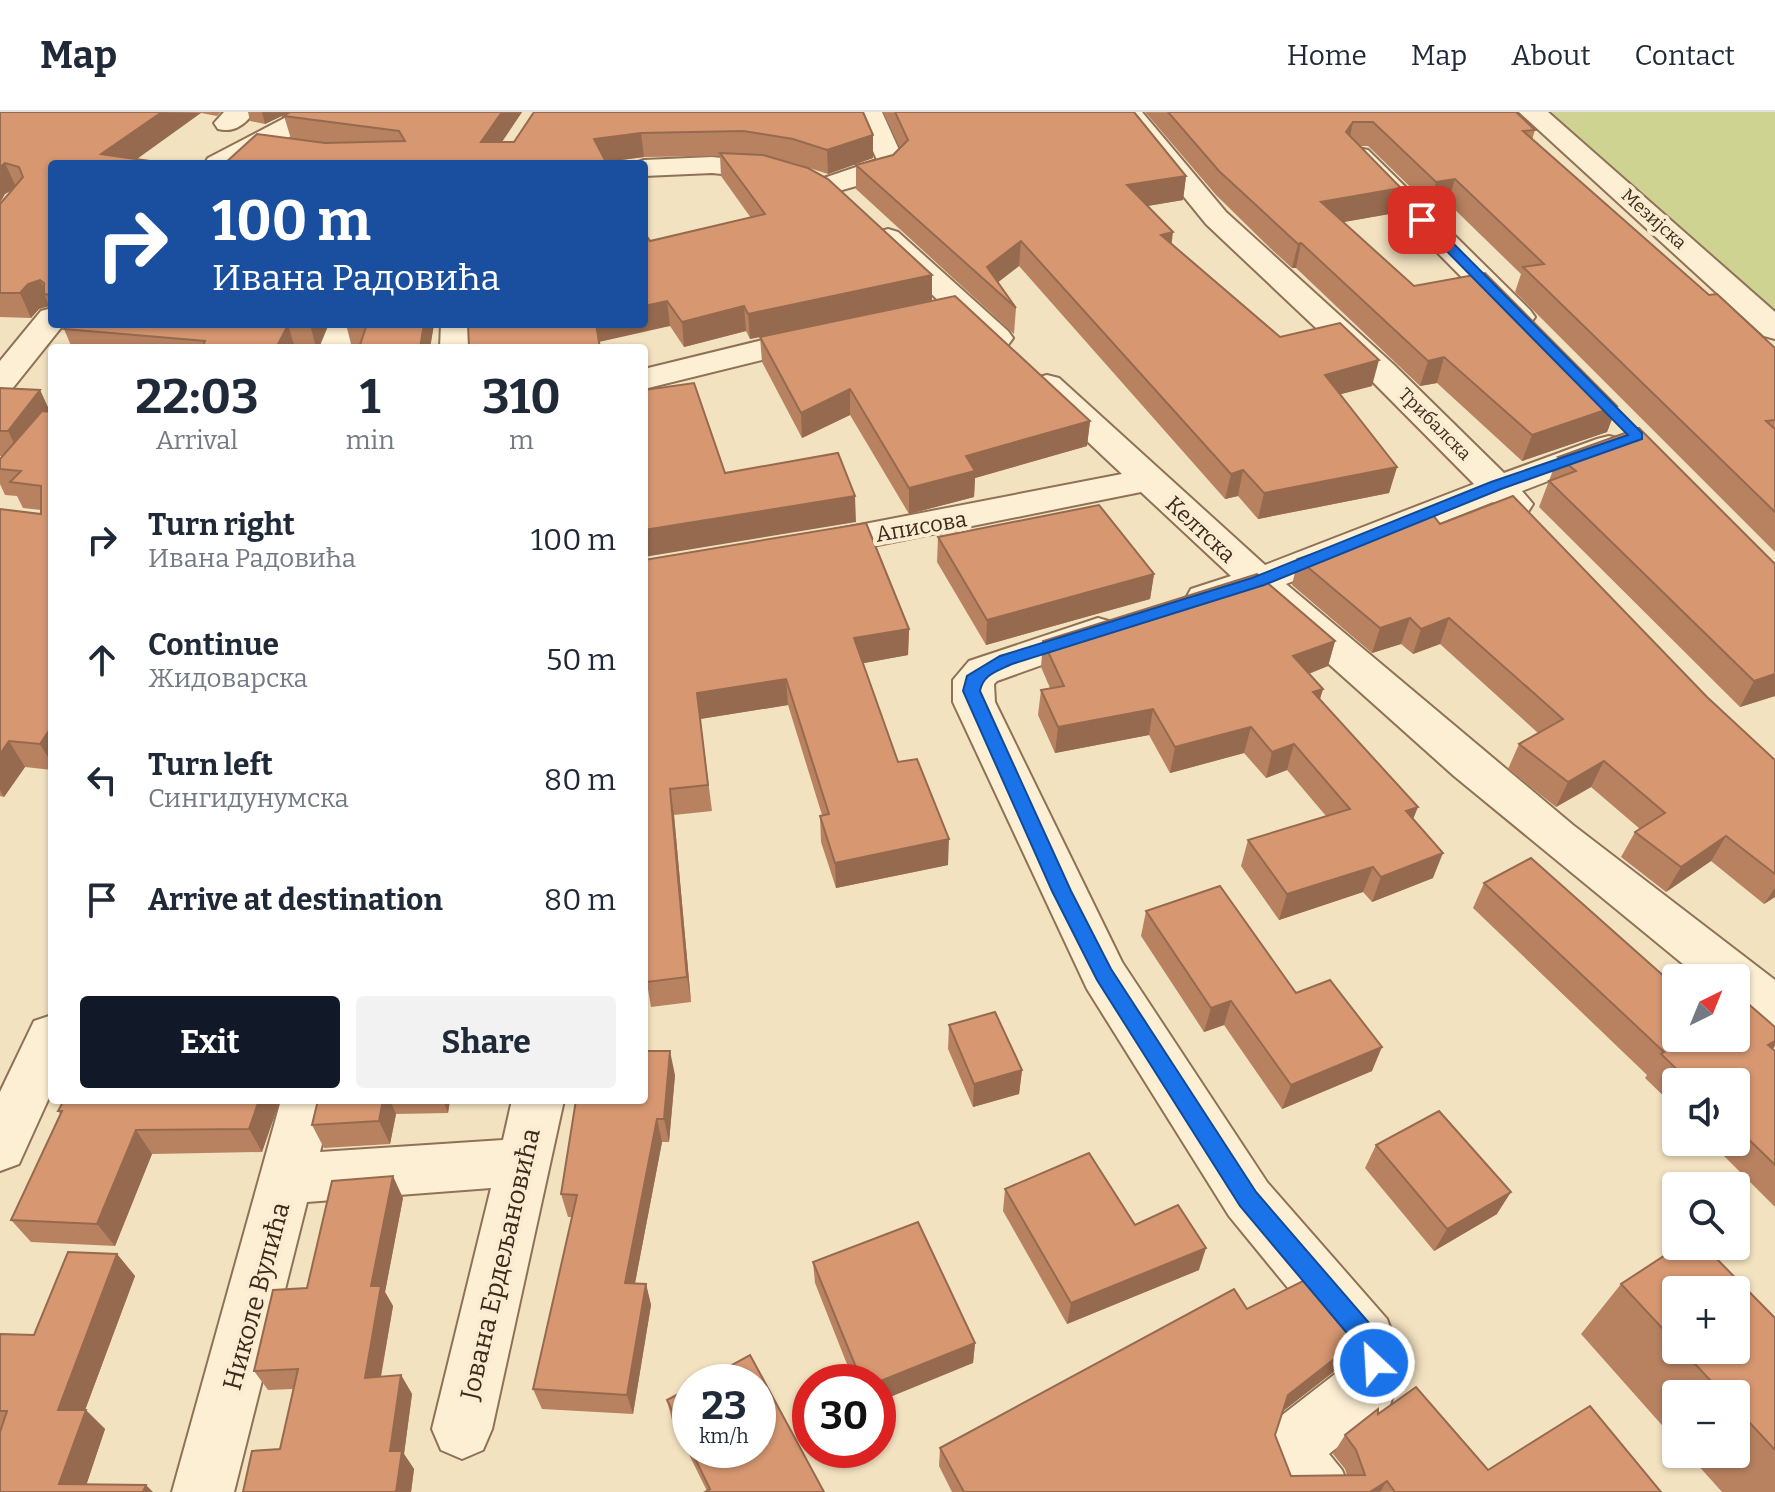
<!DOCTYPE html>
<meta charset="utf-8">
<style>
body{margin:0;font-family:Bitter,serif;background:#f2f2f3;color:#1f2937;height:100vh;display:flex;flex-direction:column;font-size:30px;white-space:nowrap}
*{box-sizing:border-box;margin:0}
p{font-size:26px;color:#747a83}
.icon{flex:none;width:44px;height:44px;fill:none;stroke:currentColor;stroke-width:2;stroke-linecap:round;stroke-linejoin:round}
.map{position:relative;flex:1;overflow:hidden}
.drawer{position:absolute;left:48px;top:232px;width:600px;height:760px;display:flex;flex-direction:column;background:#fff;border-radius:8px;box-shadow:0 2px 6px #0004}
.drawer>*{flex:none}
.hud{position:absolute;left:48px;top:48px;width:600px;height:168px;border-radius:8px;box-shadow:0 2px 6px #0004;background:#1a4fa0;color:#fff;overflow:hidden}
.needle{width:52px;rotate:43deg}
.fabs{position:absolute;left:1662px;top:852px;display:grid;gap:16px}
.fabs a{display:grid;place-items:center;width:88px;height:88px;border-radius:8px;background:#fff;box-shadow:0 2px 6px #0004;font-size:40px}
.speed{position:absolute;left:672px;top:1252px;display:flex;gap:16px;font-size:40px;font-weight:700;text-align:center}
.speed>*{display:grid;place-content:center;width:104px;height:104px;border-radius:50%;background:#fff;box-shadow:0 2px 6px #0004;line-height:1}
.speed small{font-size:20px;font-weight:400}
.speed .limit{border:12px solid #d22;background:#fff;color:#111}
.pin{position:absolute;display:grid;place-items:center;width:68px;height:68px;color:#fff;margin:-34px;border-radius:16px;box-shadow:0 4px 12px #0006}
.me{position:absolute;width:88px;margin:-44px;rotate:335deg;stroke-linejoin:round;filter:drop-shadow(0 0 6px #0008)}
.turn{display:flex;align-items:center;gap:28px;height:168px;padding:0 32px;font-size:36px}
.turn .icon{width:104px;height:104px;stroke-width:2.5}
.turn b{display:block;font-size:56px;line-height:68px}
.eta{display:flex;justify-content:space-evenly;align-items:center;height:136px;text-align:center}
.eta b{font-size:48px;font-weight:700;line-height:56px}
.cta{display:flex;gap:16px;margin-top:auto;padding:16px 32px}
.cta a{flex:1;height:92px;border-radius:8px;background:#111827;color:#fff;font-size:32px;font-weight:700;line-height:92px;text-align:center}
.cta a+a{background:#f2f2f3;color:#1f2937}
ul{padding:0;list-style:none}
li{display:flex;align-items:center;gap:24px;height:120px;padding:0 32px}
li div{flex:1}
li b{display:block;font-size:30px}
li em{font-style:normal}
header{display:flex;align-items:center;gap:48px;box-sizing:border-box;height:112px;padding:0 40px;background:#fff;border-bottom:2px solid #e0e1e3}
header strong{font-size:38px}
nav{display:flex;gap:44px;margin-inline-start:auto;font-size:28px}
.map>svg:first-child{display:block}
.green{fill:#ced392}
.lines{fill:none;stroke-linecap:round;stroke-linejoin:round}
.minor-casing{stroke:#8f7155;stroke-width:4}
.minor{fill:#fdefd4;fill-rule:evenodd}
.wall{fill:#b88261;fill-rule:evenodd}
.shaded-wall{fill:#966a4f}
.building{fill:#d69771;stroke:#966a4f;stroke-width:2}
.route{fill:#1a73e8;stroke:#114b97;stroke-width:2}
.labels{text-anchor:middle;stroke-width:8;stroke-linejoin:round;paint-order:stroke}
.far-street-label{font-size:18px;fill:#3c2a1c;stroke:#faecd0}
.street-label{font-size:22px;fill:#3c2a1c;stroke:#faecd0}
.near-street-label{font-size:26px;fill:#3c2a1c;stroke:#faecd0}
</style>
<header>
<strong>Map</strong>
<nav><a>Home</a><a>Map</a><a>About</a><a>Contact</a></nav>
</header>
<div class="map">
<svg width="1775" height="1380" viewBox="0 0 1775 1380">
<rect width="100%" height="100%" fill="#f3e2c0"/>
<path class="green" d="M1532 0H1775V217Z"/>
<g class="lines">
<g class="minor-casing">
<g id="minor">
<path d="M224 0H254C245 13 233 21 218 17L214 11Z"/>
<path d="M296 0H329L325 6 239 52H204L208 46Z"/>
<path d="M856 0H882L905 51 892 64 828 82 818 80 814 74 818 68 877 48Z"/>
<path d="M1115 0H1142L1226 100 1393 252 1504 361 1597 327 1609 324 1621 327 1626 334 1621 341 1522 379 1533 392 1528 400C1512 404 1504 402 1493 390L1286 472 1573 713 1775 868V916L1758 910 1736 894V866H1700L1454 664 1253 484 1205 499 1191 495 1186 486 1191 477 1231 464 1141 380 813 446 800 442 794 434 800 426 813 422 1122 362 1035 280 1030 273 1035 266 1047 263 1059 266 1265 453 1474 372 1369 266 1206 112Z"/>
<path d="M1519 0H1548L1775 200V227L1764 224Z"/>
<path d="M1358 36 1368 38 1530 198 1535 205 1530 212H1508L1348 50 1344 44 1348 38Z"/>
<path d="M712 45 781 52 791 54 795 60 791 66 781 68 712 61 644 64V52H633L644 48Z"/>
<path d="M888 117 898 120 1008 219 1013 226 1008 233 997 236 986 233 878 132 873 126 878 120Z"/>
<path d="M52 196V212H64L12 277 0 280V249L41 199Z"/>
<path d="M329 212H361L351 236H319Z"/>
<path d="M441 212H473L472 236H440Z"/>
<path d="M820 214 831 217 836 224 831 231 644 277V257Z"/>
<path d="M1098 506 1112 510 1118 519 1112 528 997 569 994 572 995 590 1122 850 1267 1070 1387 1207 1403 1251 1390 1293 1329 1342 1342 1358 1351 1380H1283L1280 1376 1268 1341 1281 1304 1344 1255 1342 1242 1229 1104 1087 877 953 590V568L969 549Z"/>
<path d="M52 903V979L19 1052 0 1059V980L34 909Z"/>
<path d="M281 988H333L320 1040 503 1028 512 988H564L492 1317 483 1338 462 1347 441 1338 432 1317 491 1076 307 1090 234 1380H172Z"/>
</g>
</g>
<use href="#minor" class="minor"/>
</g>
<g class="wall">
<path d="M0 0H221L217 4 201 1 52 52V201L49 194 39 197 31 206 0 205V92L14 77 5 82Z"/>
<path d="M248 0H290L265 12 250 9Z"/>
<path d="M522 0 502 30 863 0 873 46 828 62 794 51 784 49 932 163V188L1090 309 1087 334 975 366 974 385 909 402 850 303 802 326 762 250 760 225 750 227 746 219 684 235 670 214 469 236 650 129 751 106 721 64 720 44 644 45 606 50 224 52 291 27 284 4Z"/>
<path d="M883 0H1134L1186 64 1183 88 1147 94 1172 132 1280 225 1372 274 1340 282 1397 355 1389 381 1258 407 1238 384 1225 387 1019 154 998 170 1016 196 1014 222 856 77V53L893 43 900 36Z"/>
<path d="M1145 0H1516L1535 18 1532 28 1709 183 1775 236V440L1515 180 1521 162 1448 91 1430 94 1368 34H1360L1395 101 1343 110 1414 174 1617 294 1607 320 1522 349 1437 271 1420 274 1296 156H1292L1270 136 1216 83Z"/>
<path d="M328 212 318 236H72L64 217Z"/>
<path d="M346 212H434L430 236H352Z"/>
<path d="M0 276 40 278 50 300H52V658L25 655 4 685 0 684V397L41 402V398L23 396 17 384 5 383 0 372V347L3 344H0Z"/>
<path d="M1639 316 1775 584 1740 595 1539 395 1558 345Z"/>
<path d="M1440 412 1707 585 1775 648V785L1764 792 1711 749 1666 780 1621 745 1635 720 1640 717 1591 675 1556 695 1508 657 1519 632 1538 621 1440 532 1413 542 1401 532 1372 541 1292 473 1298 447Z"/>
<path d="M938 425 1154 462 1150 487 986 533 937 450Z"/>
<path d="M644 448 909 517 908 543 863 551 898 650 948 753 836 776 821 730 820 704 822 703 788 593 700 607 712 699 674 703 691 890 651 895 647 871H644Z"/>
<path d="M1043 529H1335L1328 554 1309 562 1323 577 1320 587 1413 707 1433 766 1372 790 1363 780 1279 808 1241 754 1248 728 1326 704 1287 658 1266 666 1244 641 1170 661 1149 623 1055 641 1038 603 1041 578 1050 576 1041 555Z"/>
<path d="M1484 771 1676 926 1773 937 1775 939V1095L1710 1030H1736V970H1676V996L1645 966 1647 963 1473 796Z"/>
<path d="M1146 799 1296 881 1372 959 1282 997 1224 913 1204 920 1141 824Z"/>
<path d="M949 913 1022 958 1019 982 973 995 948 937Z"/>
<path d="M675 963 669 1030H662L635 1171 646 1172 651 1193 633 1302 542 1297 533 1277 572 1105H568L561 1082Z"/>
<path d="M280 988 262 1040 152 1042 115 1134 31 1130 11 1108 61 1003 58 999Z"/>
<path d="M318 988H450L448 1001 396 1002 390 1032 324 1036 312 1013Z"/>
<path d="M1376 1033 1497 1102 1434 1139 1365 1056Z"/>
<path d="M1005 1077 1135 1113 1199 1158 1067 1212 1003 1099Z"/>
<path d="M403 1086 385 1180 393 1194 381 1265 401 1263 412 1282 404 1342 414 1357 411 1380H243L280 1337 293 1277 268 1278 254 1259 307 1176Z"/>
<path d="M1679 1134H1704L1775 1206V1380H1722L1688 1342H1736V1282H1676V1329L1581 1222 1621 1172ZM1676 1178H1736V1238H1676Z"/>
<path d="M117 1142 135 1164 85 1298 105 1317 86 1373 0 1380V1222L34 1223Z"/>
<path d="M813 1150 975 1231 973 1251 878 1270H854L815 1171Z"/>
<path d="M1247 1197 1352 1233 1341 1254 1282 1300 1275 1323 1291 1364 1347 1363 1345 1357 1333 1342 1345 1323 1378 1302 1488 1358 1661 1380H952L939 1354 940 1336Z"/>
<path d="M690 1276V1338H758L824 1380 707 1379 672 1308 667 1288Z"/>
</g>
<g class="shaded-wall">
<path d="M162 0 201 1 130 52 101 42Z"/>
<path d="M262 0H290L265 12Z"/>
<path d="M502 0H522L487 52 481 30Z"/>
<path d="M1353 10 1348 34 1346 20Z"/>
<path d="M641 21 644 45 598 51 594 27Z"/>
<path d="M873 23V46L828 62 827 38Z"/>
<path d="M5 51 16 75 5 82 0 91V55Z"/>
<path d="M1186 64 1183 88 1124 98 1127 73Z"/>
<path d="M1455 67 1448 91 1430 94 1436 70Z"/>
<path d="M1401 76 1395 101 1316 115 1321 90Z"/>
<path d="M1173 120 1170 145 1161 123Z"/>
<path d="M1021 129 1019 154 992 175 987 155Z"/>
<path d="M1301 131 1296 156H1292L1298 132Z"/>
<path d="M932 163V188L750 227 748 202Z"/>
<path d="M40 168 47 183 44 182 49 194 39 197 31 206 20 181 28 172Z"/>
<path d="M667 189 670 214 599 230 596 212H644V194Z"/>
<path d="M744 194 746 219 684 235 682 210Z"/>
<path d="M310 212H328L318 236H316Z"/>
<path d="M424 212H434L430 236H420Z"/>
<path d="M288 213 295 236H276Z"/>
<path d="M1444 245 1437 271 1420 274 1428 249Z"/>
<path d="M1379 248 1372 274 1319 288 1325 263Z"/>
<path d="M850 277V303L802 326 801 301Z"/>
<path d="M40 278 52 304 21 345 8 319Z"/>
<path d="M1617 294 1607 320 1522 349 1532 323Z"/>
<path d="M1090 309 1087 334 975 366 974 385 909 402V376L966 344Z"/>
<path d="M1397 355 1389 381 1258 407 1264 381Z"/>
<path d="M1243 358 1238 384 1225 387 1231 362Z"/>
<path d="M855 384 856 410 644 445V418Z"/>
<path d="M1154 462 1150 487 986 533 987 508Z"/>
<path d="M1410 506 1401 532 1372 541 1380 516Z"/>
<path d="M1449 506 1440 532 1413 542 1421 517Z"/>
<path d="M909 517 908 543 854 553V526Z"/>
<path d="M1335 529 1328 554 1286 570 1293 544Z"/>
<path d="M1775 562V584L1740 595 1754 569Z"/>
<path d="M786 567 788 593 700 607 712 699 697 581Z"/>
<path d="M1323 577 1315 602 1313 580Z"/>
<path d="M1153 597 1149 623 1055 641 1058 615Z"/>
<path d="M52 614V652L40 632Z"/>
<path d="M1251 615 1244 641 1170 661 1175 635Z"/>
<path d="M9 629 25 655 4 685 0 678V642Z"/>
<path d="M1294 632 1287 658 1266 666 1272 640Z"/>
<path d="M1604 649 1591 675 1556 695 1568 670Z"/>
<path d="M670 677 674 703 691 890 687 865Z"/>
<path d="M1418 695 1408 720 1406 699Z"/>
<path d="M1726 724 1711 749 1666 780 1681 755Z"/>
<path d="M949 727 948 753 836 776 835 751Z"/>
<path d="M1443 741 1433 766 1372 790 1381 765Z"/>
<path d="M1373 755 1363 780 1279 808 1287 782Z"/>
<path d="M1775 776V785L1764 792Z"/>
<path d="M1231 889 1224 913 1204 920 1211 896Z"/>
<path d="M1775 929V934L1766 947 1768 933Z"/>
<path d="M1382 935 1372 959 1282 997 1291 973Z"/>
<path d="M670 939 675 963 669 1030 664 1007Z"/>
<path d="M1022 958 1019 982 973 995 974 972Z"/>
<path d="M259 988H280L262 1040 249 1017Z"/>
<path d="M383 988H390L396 1002 390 1032 379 1009Z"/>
<path d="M443 988H450L448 1001Z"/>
<path d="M657 1007 662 1030 631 1192 625 1171Z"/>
<path d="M136 1018 152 1042 115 1134 97 1112Z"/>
<path d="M393 1064 403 1086 385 1180 393 1194 377 1285 365 1266 371 1174Z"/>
<path d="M1511 1080 1497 1102 1434 1139 1447 1117Z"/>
<path d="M1206 1136 1199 1158 1067 1212 1071 1191Z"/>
<path d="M117 1142 135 1164 78 1317 58 1298Z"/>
<path d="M646 1172 651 1193 633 1302 627 1283Z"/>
<path d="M975 1231 973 1251 878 1290V1270Z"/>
<path d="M1352 1233 1341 1254 1278 1303 1288 1283Z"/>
<path d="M401 1263 412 1282 404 1342 414 1357 411 1380H396L390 1339Z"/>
<path d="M86 1298 105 1317 84 1380 59 1372Z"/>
<path d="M1387 1369 1380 1380H1370Z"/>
<path d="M146 1373 153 1380H143Z"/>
</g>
<g class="building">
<path d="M0 0H162L101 42 171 52H52V183L44 182V171L40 168 28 172 20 181H0V92L23 65 19 55 5 51 0 55Z"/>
<path d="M290 0H502L481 30H514L534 0H863L873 23 827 38 793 27 743 19 641 21 594 27 607 52H224L257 22 325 31 405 29 399 19 284 4Z"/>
<path d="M895 0H1134L1186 64 1127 73 1173 120 1161 123 1280 225 1340 211 1379 248 1325 263 1397 355 1264 381 1243 358 1231 362 1021 129 987 155 1016 196 856 53 893 43 908 28Z"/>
<path d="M1168 0H1516L1535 18 1523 19 1709 183 1717 182 1775 236V308L1766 309 1775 317V400L1523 155 1544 152 1455 67 1436 70 1373 10H1353L1346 20 1401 76 1321 90 1414 174 1485 161 1617 294 1532 323 1444 245 1428 249 1301 131 1298 132 1219 59Z"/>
<path d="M720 41 763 43 808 56 828 67 932 163 748 202 744 194 682 210 667 189 644 194V120L650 129 765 102Z"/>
<path d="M955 184 1090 309 966 344 975 359 909 376 850 277 801 301 760 225Z"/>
<path d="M68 212H310L288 213 276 236H202L205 229 64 217Z"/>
<path d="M346 212H424L420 236H359L367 212Z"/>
<path d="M468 212H596L600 236H469Z"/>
<path d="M694 271 725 361 838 341 855 384 644 418V278Z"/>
<path d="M0 276 40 278 8 319H0Z"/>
<path d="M42 299 52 300V614L40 632 9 629 0 642V397L41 402V374L10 370 21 359 0 357V347Z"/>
<path d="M1639 316 1775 452V562L1754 569 1549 369 1576 359 1558 345Z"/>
<path d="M1513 384 1707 585 1775 648V762L1726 724 1681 755 1635 720 1665 701 1604 649 1568 670 1519 632 1563 607 1449 506 1421 517 1410 506 1380 516 1298 447 1432 402 1440 412Z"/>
<path d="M1099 393 1154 462 987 508 938 425Z"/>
<path d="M866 411 909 517 854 526 898 650 917 647 949 727 835 751 820 704 829 702 786 567 697 581 708 673 670 677 687 865 647 870 644 845V448Z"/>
<path d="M1257 462 1335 529 1293 544 1323 577 1313 580 1418 695 1406 699 1443 741 1381 765 1373 755 1287 782 1248 728 1350 697 1294 632 1272 640 1251 615 1175 635 1153 597 1058 615 1041 578 1064 574 1043 529Z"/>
<path d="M1531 746 1676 875V926H1736V895L1745 889 1775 915V929L1768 933 1775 939V1053L1736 1015V970H1690L1661 942 1664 940 1484 771Z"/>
<path d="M1220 774 1296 881 1330 868 1382 935 1291 973 1231 889 1211 896 1146 799Z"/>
<path d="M995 900 1022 958 974 972 949 913Z"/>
<path d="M644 939H670L664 1007H657L625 1171 646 1172 627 1283 533 1277 577 1083 561 1082 576 988H644Z"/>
<path d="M64 988H259L249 1017 136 1018 97 1112 11 1108 62 999H58Z"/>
<path d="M318 988H383L379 1009 312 1013Z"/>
<path d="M1439 999 1511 1080 1447 1117 1376 1033Z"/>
<path d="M1089 1041 1135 1113 1178 1093 1206 1136 1071 1191 1005 1077Z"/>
<path d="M393 1064 371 1174H381L365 1266 401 1263 390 1339H402L396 1380H243L252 1339 280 1337 298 1257 254 1259 273 1178 307 1176 332 1069Z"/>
<path d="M918 1110 975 1231 878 1270H862L813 1150Z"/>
<path d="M1679 1134H1704L1775 1206V1338L1736 1296V1282H1723L1682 1238H1736V1178H1676V1231L1621 1172Z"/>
<path d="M68 1140 117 1142 58 1298H86L59 1372 146 1373 143 1380H0V1320L7 1299H0V1222L34 1223Z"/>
<path d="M1305 1168 1350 1223 1352 1233 1288 1283 1275 1323 1291 1364 1365 1363 1356 1338 1345 1323 1378 1297V1302L1416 1275 1488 1358 1590 1294 1661 1380H1395L1387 1369 1370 1380H964L940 1336 1234 1177 1247 1197Z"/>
<path d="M750 1243 824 1380H705L710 1377 691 1338H758V1270H701Z"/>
<path d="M690 1276V1336L667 1288Z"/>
</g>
<path class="route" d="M1418 105H1427L1642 321V327L1501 377 1264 473 1012 552C998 559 983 562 980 579L1071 779 1111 857 1256 1080 1376 1219 1386 1251 1382 1259 1374 1263 1365 1259 1357 1233 1240 1094 1097 868 1052 779 963 579 967 564 1000 544 1252 466 1491 370 1628 323 1418 110Z"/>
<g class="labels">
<g class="far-street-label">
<text transform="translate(1654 107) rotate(42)" y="6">Мезијска</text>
<text transform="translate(1435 312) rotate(45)" y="6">Трибалска</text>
</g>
<g class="street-label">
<text transform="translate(921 414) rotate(-10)" y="8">Аписова</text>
<text transform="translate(1201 417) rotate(43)" y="8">Келтска</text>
</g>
<g class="near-street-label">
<text transform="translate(500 1152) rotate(-77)" y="9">Јована Ердељановића</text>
<text transform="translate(256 1184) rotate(-75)" y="9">Николе Вулића</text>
</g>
</g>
</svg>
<div class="fabs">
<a><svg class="needle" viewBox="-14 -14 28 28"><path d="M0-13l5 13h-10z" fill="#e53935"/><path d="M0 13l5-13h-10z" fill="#747a83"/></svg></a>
<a><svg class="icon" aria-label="sound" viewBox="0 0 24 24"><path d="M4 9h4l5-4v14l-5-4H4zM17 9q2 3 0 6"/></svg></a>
<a><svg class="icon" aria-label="search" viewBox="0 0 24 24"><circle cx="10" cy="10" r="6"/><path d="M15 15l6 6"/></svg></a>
<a>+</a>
<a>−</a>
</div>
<div class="speed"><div>23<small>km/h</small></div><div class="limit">30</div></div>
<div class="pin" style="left:1422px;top:108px;background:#d93025"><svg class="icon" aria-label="arrive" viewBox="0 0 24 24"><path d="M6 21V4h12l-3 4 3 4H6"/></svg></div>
<svg class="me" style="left:1374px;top:1251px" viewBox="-20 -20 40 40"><circle r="17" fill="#1a73e8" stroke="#fff" stroke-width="3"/><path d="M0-11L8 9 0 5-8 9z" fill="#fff"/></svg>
<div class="hud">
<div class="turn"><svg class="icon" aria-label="right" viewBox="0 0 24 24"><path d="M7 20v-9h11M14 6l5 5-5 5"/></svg><div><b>100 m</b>Ивана Радовића</div></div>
</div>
<section class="drawer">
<div class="eta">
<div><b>22:03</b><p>Arrival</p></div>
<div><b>1</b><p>min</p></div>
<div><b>310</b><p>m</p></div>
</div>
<ul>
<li><svg class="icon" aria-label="right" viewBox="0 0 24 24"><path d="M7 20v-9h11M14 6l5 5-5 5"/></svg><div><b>Turn right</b><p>Ивана Радовића</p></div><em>100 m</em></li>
<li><svg class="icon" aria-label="ahead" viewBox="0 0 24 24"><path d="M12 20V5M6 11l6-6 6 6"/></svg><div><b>Continue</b><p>Жидоварска</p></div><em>50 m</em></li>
<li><svg class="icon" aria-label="left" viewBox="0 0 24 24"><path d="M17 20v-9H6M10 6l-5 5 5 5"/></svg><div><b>Turn left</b><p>Сингидунумска</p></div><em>80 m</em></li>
<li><svg class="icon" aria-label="arrive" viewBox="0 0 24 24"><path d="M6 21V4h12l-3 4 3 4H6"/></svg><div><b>Arrive at destination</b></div><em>80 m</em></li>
</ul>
<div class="cta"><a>Exit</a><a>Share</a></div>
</section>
</div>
